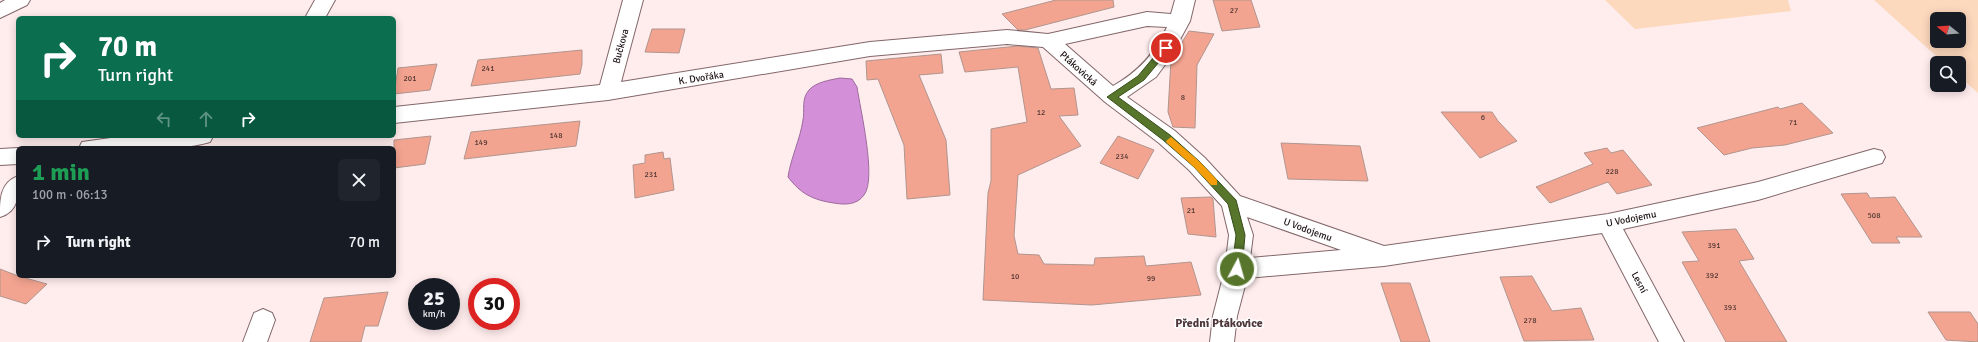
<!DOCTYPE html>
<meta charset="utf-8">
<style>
body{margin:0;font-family:Signika,sans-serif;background:#20242c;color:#f1f3f6;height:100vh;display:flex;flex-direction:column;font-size:15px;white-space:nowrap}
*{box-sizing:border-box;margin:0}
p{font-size:13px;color:#9ea1a6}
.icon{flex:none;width:22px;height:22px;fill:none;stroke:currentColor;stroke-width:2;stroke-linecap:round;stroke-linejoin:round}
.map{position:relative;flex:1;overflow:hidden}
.drawer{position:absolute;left:16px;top:146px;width:380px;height:132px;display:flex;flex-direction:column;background:#171b24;border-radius:6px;box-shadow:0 2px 10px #0003}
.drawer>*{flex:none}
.guide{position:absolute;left:16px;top:16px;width:380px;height:122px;border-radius:6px;box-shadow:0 2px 10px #0003;background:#0b6e4f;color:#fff;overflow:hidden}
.needle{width:26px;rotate:287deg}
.fabs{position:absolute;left:1930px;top:12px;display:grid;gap:8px}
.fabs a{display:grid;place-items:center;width:36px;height:36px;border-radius:6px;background:#171b24;box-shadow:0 2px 10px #0003;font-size:20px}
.speed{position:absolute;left:408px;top:278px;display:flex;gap:8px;font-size:20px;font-weight:700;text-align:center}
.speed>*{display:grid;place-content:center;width:52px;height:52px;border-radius:50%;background:#171b24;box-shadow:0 2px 10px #0003;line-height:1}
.speed small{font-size:10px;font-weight:400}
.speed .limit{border:6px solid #d22;background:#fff;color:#111}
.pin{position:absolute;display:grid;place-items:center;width:34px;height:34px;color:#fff;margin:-17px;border:2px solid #fff;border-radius:50%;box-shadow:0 1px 4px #0007}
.me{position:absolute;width:44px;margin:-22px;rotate:6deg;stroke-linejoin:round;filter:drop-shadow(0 0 3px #0008)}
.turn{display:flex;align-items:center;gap:14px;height:84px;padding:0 16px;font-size:18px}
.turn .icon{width:52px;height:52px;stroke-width:2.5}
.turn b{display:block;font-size:28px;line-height:34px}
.lanes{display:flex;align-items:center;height:38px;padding:0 16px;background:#0003;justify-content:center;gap:20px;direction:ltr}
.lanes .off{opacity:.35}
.round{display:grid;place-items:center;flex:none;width:42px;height:42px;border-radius:6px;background:#20242c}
.summary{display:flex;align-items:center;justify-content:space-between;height:68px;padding:0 16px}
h1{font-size:24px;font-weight:700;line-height:30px;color:#1e9e55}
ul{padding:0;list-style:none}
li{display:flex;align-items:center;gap:12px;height:56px;padding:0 16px}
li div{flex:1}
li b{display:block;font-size:15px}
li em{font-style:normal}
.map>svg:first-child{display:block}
.green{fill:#fcd8bd;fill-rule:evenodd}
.water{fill:#d390d8;stroke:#9c6a9d}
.building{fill:#f3a490;stroke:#b1958e}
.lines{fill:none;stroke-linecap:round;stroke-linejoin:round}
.street-casing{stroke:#82676a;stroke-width:2}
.primary-casing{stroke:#82676a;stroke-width:2}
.street{fill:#fff;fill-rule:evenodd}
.primary{fill:#fff;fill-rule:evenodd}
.route{fill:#57762c;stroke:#394d1d}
.slow{fill:#f59e0b}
.labels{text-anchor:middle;stroke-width:3;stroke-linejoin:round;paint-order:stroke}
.number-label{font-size:8px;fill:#523733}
.street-label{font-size:10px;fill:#1d1314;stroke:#fefefe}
.quarter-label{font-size:12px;font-weight:bold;fill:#4e3639;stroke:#fefefe}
</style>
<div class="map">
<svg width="1978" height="342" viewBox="0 0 1978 342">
<rect width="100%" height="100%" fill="#ffeced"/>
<g class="green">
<path d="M1605 0H1788L1791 11 1635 29Z"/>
<path d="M1874 0H1978V93L1959 76V63H1944ZM1937 19H1959V41H1937Z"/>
</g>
<path class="water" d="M840 78 852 79 857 87C860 108 877 179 864 195 857 205 845 205 834 203 813 200 801 194 788 177 791 157 800 140 803 120 805 110 801 99 809 90 816 82 830 80 840 78Z"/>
<g class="building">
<path d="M1056 0H1113L1114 7 1025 30H1018L1002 14Z"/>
<path d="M1213 0H1251L1260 27 1222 31Z"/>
<path d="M652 29H685L679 53 645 52Z"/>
<path d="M1189 31 1214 34 1197 65 1195 128 1173 127 1168 112 1171 60Z"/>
<path d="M1018 46 1038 48 1051 89 1074 88 1078 115 1059 116 1081 146 1018 175 1014 236 1018 254 1039 255 1044 264 1094 265 1095 258 1144 256 1146 266 1191 262 1201 295 1092 305 983 300 988 193 991 181V129L1027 122 1018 67 965 72 959 52Z"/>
<path d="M582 50V64L580 74 471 86 478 60Z"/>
<path d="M941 54 943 73 919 75 946 140 950 195 907 199 904 145 878 79 867 80 866 61Z"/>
<path d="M437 64 430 90 394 94 398 68Z"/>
<path d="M1802 103 1833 133 1785 145 1752 148 1724 155 1697 128 1778 107 1780 109Z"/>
<path d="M1441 112H1492L1498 121 1517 141 1480 158Z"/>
<path d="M580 121 576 146 464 159 471 132Z"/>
<path d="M431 136 425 164 394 168V140Z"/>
<path d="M1118 136 1154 150 1138 179 1100 163Z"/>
<path d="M1281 143 1360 146 1368 181 1288 179Z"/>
<path d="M1607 148 1611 153 1623 150 1652 185 1617 194 1608 182 1550 203 1536 187 1593 164 1584 153Z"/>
<path d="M663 152 664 159 670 158 674 190 635 198 633 165 645 163V155Z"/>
<path d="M1867 193 1870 198 1895 197 1922 237H1896L1900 243H1872L1841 194Z"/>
<path d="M1211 197 1213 199 1216 237 1188 234 1181 198Z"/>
<path d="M1736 229 1754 259 1739 261 1787 342H1726L1682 262 1699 261 1682 232Z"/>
<path d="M0 269 18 276 47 284 26 304 0 296Z"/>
<path d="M1532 276 1552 311 1581 308 1594 340 1524 341 1500 277Z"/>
<path d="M1381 283H1410L1430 342H1401Z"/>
<path d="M388 292 378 326H365L361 342H310L324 298Z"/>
<path d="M1928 312H1970L1978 324V342L1946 340Z"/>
</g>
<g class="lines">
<g class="street-casing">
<g id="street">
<path d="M315 0H335L325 18H305Z"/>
<path d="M623 0H643L621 82 870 42 1007 30 1048 34 1147 12 1171 14 1175 0H1195L1190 21 1170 58 1156 77 1127 97 1175 131 1205 158 1240 196 1384 246 1608 214 1758 182 1874 149 1882 151 1885 157 1882 163 1758 200 1623 229 1684 342H1659L1602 233 1384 266 1247 278 1237 316 1234 342H1210L1213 316 1225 269 1229 235 1222 206 1189 170 1159 143 1105 102 1043 47 1007 44 870 56 608 100 394 123V107L600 85ZM1147 26 1167 27C1155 54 1138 72 1113 86L1065 44ZM1247 217 1341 250 1250 258 1253 235Z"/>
<path d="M125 136H213L210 142C173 153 118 148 79 148L82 142Z"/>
<path d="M18 148V164L0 165V149Z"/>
<path d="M18 176C18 194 20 211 0 217 0 199 0 183 18 176Z"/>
<path d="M263 309 272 313 275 320 267 342H243L254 313Z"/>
</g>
</g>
<g class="primary-casing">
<path id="primary" d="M5 0H30L27 5 0 18V3Z"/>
</g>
<use href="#street" class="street"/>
<use href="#primary" class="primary"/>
</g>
<path class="route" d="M1166 45 1170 48 1169 50 1144 80 1118 97 1170 135 1200 162 1236 200 1245 235 1242 269 1237 273 1232 269 1236 235 1228 204 1194 167 1163 140 1107 97 1138 76 1163 46Z"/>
<path class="slow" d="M1171 137 1200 162 1217 180V185H1211L1194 167 1167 143 1166 141Z"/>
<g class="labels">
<g class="number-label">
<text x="1234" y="13">27</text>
<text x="488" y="71">241</text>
<text x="410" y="81">201</text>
<text x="1183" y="100">8</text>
<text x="1041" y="115">12</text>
<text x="1483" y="120">6</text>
<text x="1793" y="125">71</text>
<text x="556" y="138">148</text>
<text x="481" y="145">149</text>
<text x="1122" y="159">234</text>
<text x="1612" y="174">228</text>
<text x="651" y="177">231</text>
<text x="1191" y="213">21</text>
<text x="1874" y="218">508</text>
<text x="1714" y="248">391</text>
<text x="1712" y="278">392</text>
<text x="1015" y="279">10</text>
<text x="1151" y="281">99</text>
<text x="1730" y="310">393</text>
<text x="1530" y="323">278</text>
</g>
<g class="street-label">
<text transform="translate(620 46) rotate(-75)" y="4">Bučkova</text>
<text transform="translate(1079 68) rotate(42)" y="4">Ptákovická</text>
<text transform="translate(701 77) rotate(-9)" y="4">K. Dvořáka</text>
<text transform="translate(1631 218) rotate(-11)" y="4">U Vodojemu</text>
<text transform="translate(1308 229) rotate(20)" y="4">U Vodojemu</text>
<text transform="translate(1640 282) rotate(62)" y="4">Lesní</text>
</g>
<g class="quarter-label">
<text x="1219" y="327">Přední Ptákovice</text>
</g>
</g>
</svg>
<div class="fabs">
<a><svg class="needle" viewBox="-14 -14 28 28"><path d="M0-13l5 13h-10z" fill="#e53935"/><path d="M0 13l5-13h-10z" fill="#9ea1a6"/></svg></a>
<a><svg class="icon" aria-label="search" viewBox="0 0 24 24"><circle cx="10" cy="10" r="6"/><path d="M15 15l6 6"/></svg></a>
</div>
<div class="speed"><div>25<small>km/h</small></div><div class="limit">30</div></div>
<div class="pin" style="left:1166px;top:48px;background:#d93025"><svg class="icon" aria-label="arrive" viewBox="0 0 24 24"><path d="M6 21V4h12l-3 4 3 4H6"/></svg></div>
<svg class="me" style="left:1237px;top:269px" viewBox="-20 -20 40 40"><circle r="17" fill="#57762c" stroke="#fff" stroke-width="3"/><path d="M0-11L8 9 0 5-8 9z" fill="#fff"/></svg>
<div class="guide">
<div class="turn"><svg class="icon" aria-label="right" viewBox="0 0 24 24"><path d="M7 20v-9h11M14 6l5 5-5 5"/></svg><div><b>70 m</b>Turn right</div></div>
<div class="lanes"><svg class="icon off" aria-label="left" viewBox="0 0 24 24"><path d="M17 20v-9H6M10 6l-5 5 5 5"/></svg><svg class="icon off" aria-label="ahead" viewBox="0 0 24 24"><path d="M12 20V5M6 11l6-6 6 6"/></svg><svg class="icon" aria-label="right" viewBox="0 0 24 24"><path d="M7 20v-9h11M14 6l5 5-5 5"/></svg></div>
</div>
<section class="drawer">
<div class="summary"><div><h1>1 min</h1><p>100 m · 06:13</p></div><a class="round"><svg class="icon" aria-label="close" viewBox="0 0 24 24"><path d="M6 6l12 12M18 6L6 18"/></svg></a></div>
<ul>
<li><svg class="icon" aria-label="right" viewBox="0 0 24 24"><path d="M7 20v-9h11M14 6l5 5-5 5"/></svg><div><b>Turn right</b></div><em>70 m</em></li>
</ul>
</section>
</div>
